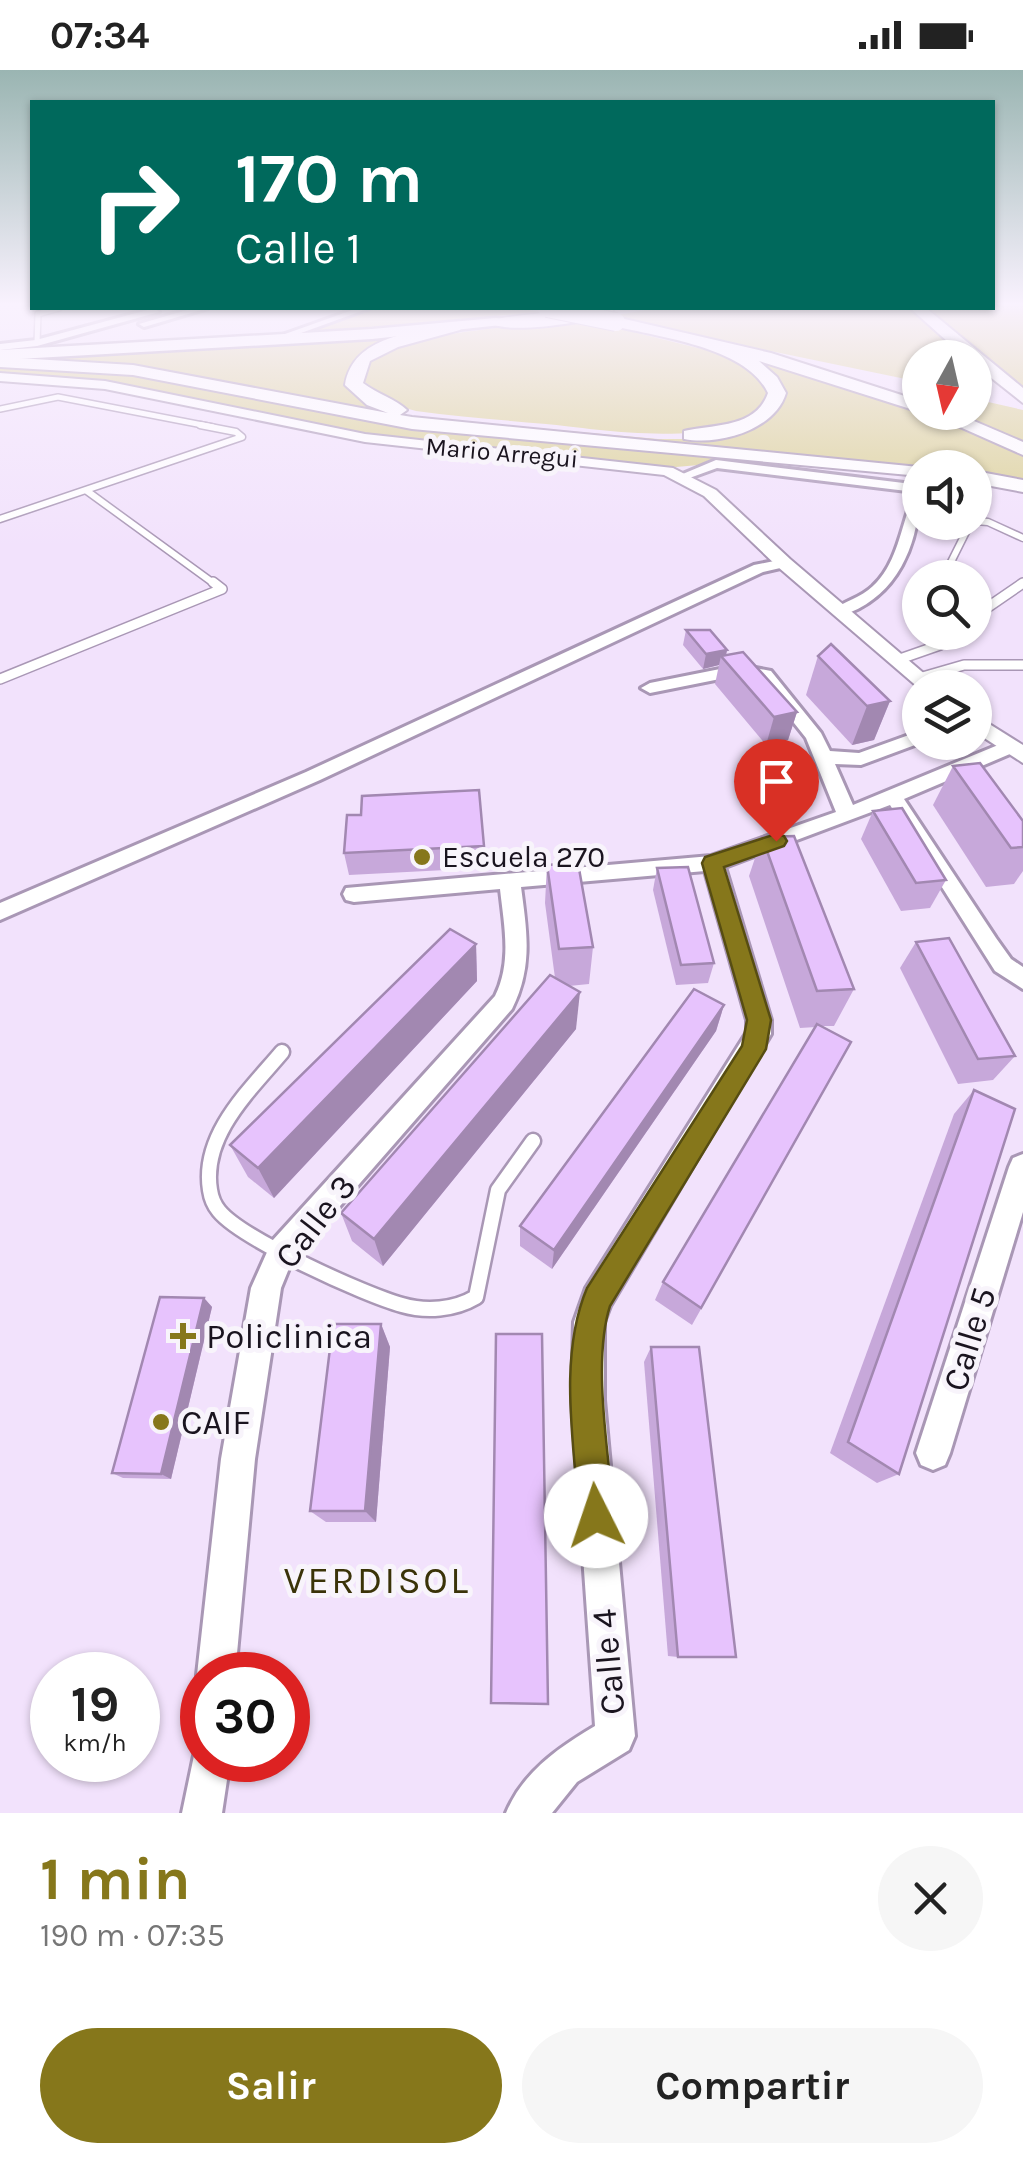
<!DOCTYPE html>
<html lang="es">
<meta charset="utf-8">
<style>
body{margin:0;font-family:Karla,sans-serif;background:#f6f6f6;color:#222;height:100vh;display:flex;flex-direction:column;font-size:38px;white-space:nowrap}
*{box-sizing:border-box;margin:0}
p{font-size:32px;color:#767676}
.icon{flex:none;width:55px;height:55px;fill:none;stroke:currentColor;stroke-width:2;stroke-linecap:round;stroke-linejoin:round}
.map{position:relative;height:1743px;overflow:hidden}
.drawer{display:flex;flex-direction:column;background:#fff;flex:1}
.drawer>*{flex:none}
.guide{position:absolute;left:30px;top:30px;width:965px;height:210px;border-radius:0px;box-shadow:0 2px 8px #0004;background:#00695c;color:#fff;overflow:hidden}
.needle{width:65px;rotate:188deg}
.tools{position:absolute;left:902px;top:270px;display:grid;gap:20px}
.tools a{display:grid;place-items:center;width:90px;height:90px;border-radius:50%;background:#fff;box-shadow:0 2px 8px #0004;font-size:50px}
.speed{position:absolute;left:30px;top:1582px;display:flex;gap:20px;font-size:50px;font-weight:700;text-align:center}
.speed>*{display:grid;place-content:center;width:130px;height:130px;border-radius:50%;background:#fff;box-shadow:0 2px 8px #0004;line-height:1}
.speed small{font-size:25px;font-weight:400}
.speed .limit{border:15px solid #d22;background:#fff;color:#111}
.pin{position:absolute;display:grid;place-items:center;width:85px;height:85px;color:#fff;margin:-102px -42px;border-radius:50% 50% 50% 0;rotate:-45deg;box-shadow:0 0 10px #0007}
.pin .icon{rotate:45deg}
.me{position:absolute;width:110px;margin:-55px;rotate:356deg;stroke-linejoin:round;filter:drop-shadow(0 0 8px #0008)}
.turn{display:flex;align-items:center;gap:35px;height:210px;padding:0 40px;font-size:45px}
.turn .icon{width:130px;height:130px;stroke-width:2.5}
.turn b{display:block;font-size:70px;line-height:85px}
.round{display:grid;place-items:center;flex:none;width:105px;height:105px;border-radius:52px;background:#f6f6f6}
.overview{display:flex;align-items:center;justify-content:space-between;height:170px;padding:0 40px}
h1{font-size:60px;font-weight:700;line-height:75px;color:#86771b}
.action{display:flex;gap:20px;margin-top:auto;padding:20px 40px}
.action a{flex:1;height:115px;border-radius:60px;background:#86771b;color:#fff;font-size:40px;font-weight:700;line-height:115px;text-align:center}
.action a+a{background:#f6f6f6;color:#222}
.status{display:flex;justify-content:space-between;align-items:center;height:70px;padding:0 50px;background:#fff;direction:ltr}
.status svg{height:28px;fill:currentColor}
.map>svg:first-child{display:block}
.green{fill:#dbd196}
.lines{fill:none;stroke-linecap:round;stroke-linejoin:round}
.service-far3-casing{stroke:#a997b5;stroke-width:8}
.service-far2-casing{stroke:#a997b5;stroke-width:9}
.service-far1-casing{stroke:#a997b5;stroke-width:12}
.service-casing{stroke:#a997b5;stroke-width:19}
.minor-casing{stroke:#a997b5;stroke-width:6}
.tertiary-casing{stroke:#a997b5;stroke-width:4}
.primary-casing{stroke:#a997b5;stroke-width:5}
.trunk-casing{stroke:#a997b5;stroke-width:4}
.service-far3{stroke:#fff;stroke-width:5}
.service-far2{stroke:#fff;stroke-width:6}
.service-far1{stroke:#fff;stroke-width:9}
.service{stroke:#fff;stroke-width:14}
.minor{fill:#fff;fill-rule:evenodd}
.tertiary{fill:#fff;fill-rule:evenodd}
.primary{fill:#fff;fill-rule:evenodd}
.trunk{fill:#fff;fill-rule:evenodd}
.trunk-bridge-casing{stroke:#a997b5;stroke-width:20;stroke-linecap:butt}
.trunk-bridge{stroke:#fff;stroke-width:18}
.wall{fill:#c7a8da}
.shaded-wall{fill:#a288b1}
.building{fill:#e7c3fd;stroke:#a288b1;stroke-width:2.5}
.route{fill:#86771b;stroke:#574d12;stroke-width:2.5}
.poi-dot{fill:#86771b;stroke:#f8f4fb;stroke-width:4}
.labels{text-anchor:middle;stroke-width:10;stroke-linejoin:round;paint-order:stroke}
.far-street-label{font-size:25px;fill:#1a141f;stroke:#f8f4fb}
.poi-label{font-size:30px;fill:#1a141f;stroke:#f8f4fb;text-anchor:start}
.near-street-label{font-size:35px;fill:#1a141f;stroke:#f8f4fb}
.near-poi-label{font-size:35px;fill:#1a141f;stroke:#f8f4fb;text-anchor:start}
.near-neighbourhood-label{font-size:38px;letter-spacing:2.5px;fill:#3a3308;stroke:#f8f4fb}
</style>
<div class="status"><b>07:34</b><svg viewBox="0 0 49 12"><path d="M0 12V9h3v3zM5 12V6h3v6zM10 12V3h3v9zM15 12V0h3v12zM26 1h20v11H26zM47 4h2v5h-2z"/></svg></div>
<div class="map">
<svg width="1023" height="1743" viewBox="0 0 1023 1743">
<rect width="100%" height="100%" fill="#f2e2fc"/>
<g class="green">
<path d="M993 234H1023V319L925 238H992Z"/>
<path d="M368 238H518L538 242 301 265 298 262Z"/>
<path d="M657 238H907L965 287 920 288V312L606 247Z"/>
<path d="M578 251V254L597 253 722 284 750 298 769 323C745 385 599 359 546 354 503 350 459 347 416 341L398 336 362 310C365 304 367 293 371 288 393 264 541 253 578 251Z"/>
<path d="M399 267 359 286 345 308 347 315 393 343 413 347 658 369H685L769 347 780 338 784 321 745 285 920 340 1023 382V414L975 405V398L924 397 406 349 127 296 10 289Z"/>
<path d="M0 294 109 299 346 345 720 385 699 395 676 397 374 365 123 316 0 306Z"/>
<path d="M975 329 1023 340V376L942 343 975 342Z"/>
</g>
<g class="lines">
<g class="service-far3-casing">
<g id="service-far3">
<path d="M37 273 38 244 59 238"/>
<path d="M0 339 58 327 213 357"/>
</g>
</g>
<g class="service-far2-casing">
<g id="service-far2">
<path d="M87 421 216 515"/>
<path d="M0 449 242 367 236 362 200 355"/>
<path d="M975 451 988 452 1023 468"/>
<path d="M943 508 971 452"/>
</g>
</g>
<g class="service-far1-casing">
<g id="service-far1">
<path d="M975 546 1023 513"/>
<path d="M897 590 940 575 955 562"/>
<path d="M919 608 964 595H1023"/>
<path d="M0 609 222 519 213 512"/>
</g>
</g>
<g class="service-casing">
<path id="service" d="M282 982C250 1020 201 1065 210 1120 211 1127 214 1135 219 1141 242 1169 365 1225 402 1235 426 1242 454 1240 476 1227L498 1120 533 1071"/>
</g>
<g class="minor-casing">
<g id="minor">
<path d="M155 238 159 242 37 276 0 280V274L36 270Z"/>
<path d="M194 238H208L144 257 139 254Z"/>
<path d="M358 238H370L279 271 271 269Z"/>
<path d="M716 390 920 415C920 472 899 528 840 546L832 541C844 531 861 528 873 516 899 492 901 453 915 422L717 398 684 410 678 406Z"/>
<path d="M784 489 789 490V496L763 502 320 710 0 850V833L306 702 754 495Z"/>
<path d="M740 595 771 601 821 663 830 681 859 683 920 661 923 672 861 695 835 694 853 735 1003 673H1017V681L904 729 996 868 1011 889 1023 897V919L995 901 890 735 725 797 771 950V964L610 1236 604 1252V1330L635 1666 629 1680 577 1712 552 1743H506C523 1702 558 1678 595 1656L572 1330 574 1252 586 1218 747 962V950L705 801 521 817C527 862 533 897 512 939L292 1191 281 1218 255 1389 235 1605H202V1618L197 1605 221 1389 251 1218 272 1171 495 926C512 891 504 856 500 819L354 832 346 830 343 824 346 818 711 786 836 742 806 668 759 609 740 605 650 623 641 618 650 613Z"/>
<path d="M1023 1084V1142L950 1383 945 1395 933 1400 921 1395 916 1383 1009 1097 1013 1088Z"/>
<path d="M202 1673V1690H230L222 1743H182L196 1676Z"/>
</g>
</g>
<g class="tertiary-casing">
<g id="tertiary">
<path d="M0 303 105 311 365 364 673 398 716 420 790 489 941 618 920 619 778 497 704 426 664 405 365 372 105 319 0 311Z"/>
<path d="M975 645 1023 675V693L975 662Z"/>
</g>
</g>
<g class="primary-casing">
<path id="primary" d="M496 248 501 249V255L372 269 0 290V280L372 259Z"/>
</g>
<g class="trunk-casing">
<g id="trunk">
<path d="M607 238 613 239V245C587 251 508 266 488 252 498 245 587 240 607 238Z"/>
<path d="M910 238H926L1023 318V333L975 295V288H966Z"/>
<path d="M616 247 771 283 920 331V342L759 291 777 307 786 323C775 360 719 376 684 369V361C714 354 756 358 768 323 746 276 656 267 610 255V249Z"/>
<path d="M454 252 462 257 460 260 398 277 370 291 363 313C377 324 396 329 407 340L400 345 412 347 929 398H920V406L412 359 133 305 0 297V287L133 295 388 343 367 335 345 315C353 265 413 264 454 252Z"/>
<path d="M926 342H953L1023 372V385Z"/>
<path d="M975 401 1023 410V422L975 413Z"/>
</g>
</g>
<use href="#service-far3" class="service-far3"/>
<use href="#service-far2" class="service-far2"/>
<use href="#service-far1" class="service-far1"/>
<use href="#service" class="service"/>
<use href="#minor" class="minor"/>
<use href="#tertiary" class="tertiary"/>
<use href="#primary" class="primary"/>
<use href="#trunk" class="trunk"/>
<g class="trunk-bridge-casing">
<path id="trunk-bridge" d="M547 238 616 252"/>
</g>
<use href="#trunk-bridge" class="trunk-bridge"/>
</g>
<g class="wall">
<path d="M686 560 727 580 726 585 797 642 788 670 766 675 715 614 719 595 703 599 683 575Z"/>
<path d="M818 586 890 631 874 670 852 675 806 625Z"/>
<path d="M953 696 1023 751V801L1014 814 986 817 933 735Z"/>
<path d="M873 741 946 810 930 838 901 841 861 769Z"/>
<path d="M762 767 854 919 834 956H822L851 972 692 1255 655 1230 663 1212 816 957 800 958 749 806Z"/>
<path d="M484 776V798L349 805 344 783Z"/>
<path d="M547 795 593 877 589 914 569 916 576 959 383 1196 352 1171 341 1143 555 908 545 833Z"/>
<path d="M657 798 714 893 708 913 676 915 653 820Z"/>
<path d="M916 872 1015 986 993 1010 958 1014 900 898Z"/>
<path d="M476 874 477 911 274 1128 248 1107 230 1075Z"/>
<path d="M724 935 716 961 552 1199 520 1176V1156Z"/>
<path d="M974 1020 899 1404 877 1413 830 1383 954 1044Z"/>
<path d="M204 1228 212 1237 171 1409 123 1408 112 1403Z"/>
<path d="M381 1254 390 1277 376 1452H326L310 1441Z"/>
<path d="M651 1277 678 1587 668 1586 644 1292Z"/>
</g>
<g class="shaded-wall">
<path d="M727 580 725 590 721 586 719 595 703 599 706 584Z"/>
<path d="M890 631 874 670 852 675 867 636Z"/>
<path d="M797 642 788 670 766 675 774 647Z"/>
<path d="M476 874 477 911 274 1128 258 1098Z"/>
<path d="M580 922 576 959 383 1196 374 1169Z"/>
<path d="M724 935 716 961 552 1199 554 1180Z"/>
<path d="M204 1228 212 1237 171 1409 161 1404Z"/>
<path d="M381 1254 390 1277 376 1452 365 1441Z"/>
</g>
<g class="building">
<path d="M686 560H710L727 580 706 584Z"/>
<path d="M831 574 890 631 867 636 818 586Z"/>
<path d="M743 582 797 642 774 647 721 586Z"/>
<path d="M980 693 1023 751V777L1011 778 953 696Z"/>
<path d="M479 720 484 776 344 783 347 745H361L362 726Z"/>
<path d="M902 738 946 810 916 813 873 741Z"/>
<path d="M794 766 854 919 817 921 762 767Z"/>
<path d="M578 793 593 877 559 879 547 795Z"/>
<path d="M688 797 714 893 681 895 657 798Z"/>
<path d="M450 859 476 874 258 1098 230 1075Z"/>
<path d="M949 868 1015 986 978 989 916 872Z"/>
<path d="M550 905 580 922 374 1169 341 1143Z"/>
<path d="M694 919 724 935 554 1180 520 1156Z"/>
<path d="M817 954 851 972 701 1238 663 1212Z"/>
<path d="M974 1020 1015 1039 899 1404 848 1372Z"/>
<path d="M160 1227 204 1228 161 1404 112 1403Z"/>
<path d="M333 1254H381L365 1441H310Z"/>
<path d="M496 1264H542L548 1634 491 1633Z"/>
<path d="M651 1277H699L736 1587H678Z"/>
</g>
<linearGradient id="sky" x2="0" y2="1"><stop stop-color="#9ab5b2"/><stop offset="0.49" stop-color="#f9f2fe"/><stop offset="1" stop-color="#f9f2fe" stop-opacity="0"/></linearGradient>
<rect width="1023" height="478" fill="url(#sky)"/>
<path class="route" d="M776 764 784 766 787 771 784 776 724 797 771 950 766 979 610 1236C592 1292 609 1386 614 1446L609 1458 596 1463 584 1458 579 1446C574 1373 558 1287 587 1218L742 976 747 950 702 793 705 787Z"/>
<g class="poi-dot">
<circle cx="422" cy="787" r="10"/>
<path d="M178 1251h10v10h10v10h-10v10h-10v-10h-10v-10h10z"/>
<circle cx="161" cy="1352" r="10"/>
</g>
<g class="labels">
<g class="far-street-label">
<text transform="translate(502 382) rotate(5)" y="9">Mario Arregui</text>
</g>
<g class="poi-label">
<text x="442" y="797">Escuela 270</text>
</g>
<g class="near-street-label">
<text transform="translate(315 1151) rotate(-52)" y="12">Calle 3</text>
<text transform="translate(969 1269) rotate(-73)" y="12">Calle 5</text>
<text transform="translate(608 1592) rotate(-95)" y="12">Calle 4</text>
</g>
<g class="near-poi-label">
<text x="206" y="1278">Policlinica</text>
<text x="181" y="1364">CAIF</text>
</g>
<g class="near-neighbourhood-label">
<text x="377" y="1523">VERDISOL</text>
</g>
</g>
</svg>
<div class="tools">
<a><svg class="needle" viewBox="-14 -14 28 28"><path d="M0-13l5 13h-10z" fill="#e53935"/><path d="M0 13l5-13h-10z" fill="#767676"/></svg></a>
<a><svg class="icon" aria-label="sound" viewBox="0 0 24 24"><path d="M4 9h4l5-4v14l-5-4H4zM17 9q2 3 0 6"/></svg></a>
<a><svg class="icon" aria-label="search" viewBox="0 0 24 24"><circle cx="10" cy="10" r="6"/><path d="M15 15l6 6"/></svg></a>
<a><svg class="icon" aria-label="layers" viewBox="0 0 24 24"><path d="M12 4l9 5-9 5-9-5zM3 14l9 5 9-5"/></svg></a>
</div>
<div class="speed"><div>19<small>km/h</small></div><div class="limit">30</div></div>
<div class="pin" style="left:776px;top:771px;background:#d93025"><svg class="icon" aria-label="arrive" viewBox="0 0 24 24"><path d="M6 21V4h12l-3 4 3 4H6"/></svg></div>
<svg class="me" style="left:596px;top:1446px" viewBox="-20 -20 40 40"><circle r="19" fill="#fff"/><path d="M0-13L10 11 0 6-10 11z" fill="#86771b"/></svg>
<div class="guide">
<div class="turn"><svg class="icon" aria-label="right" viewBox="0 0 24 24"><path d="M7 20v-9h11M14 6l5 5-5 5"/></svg><div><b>170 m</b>Calle 1</div></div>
</div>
</div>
<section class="drawer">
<div class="overview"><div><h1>1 min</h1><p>190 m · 07:35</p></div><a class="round"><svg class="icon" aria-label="close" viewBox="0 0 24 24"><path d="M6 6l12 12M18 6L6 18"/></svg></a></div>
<div class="action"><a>Salir</a><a>Compartir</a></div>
</section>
